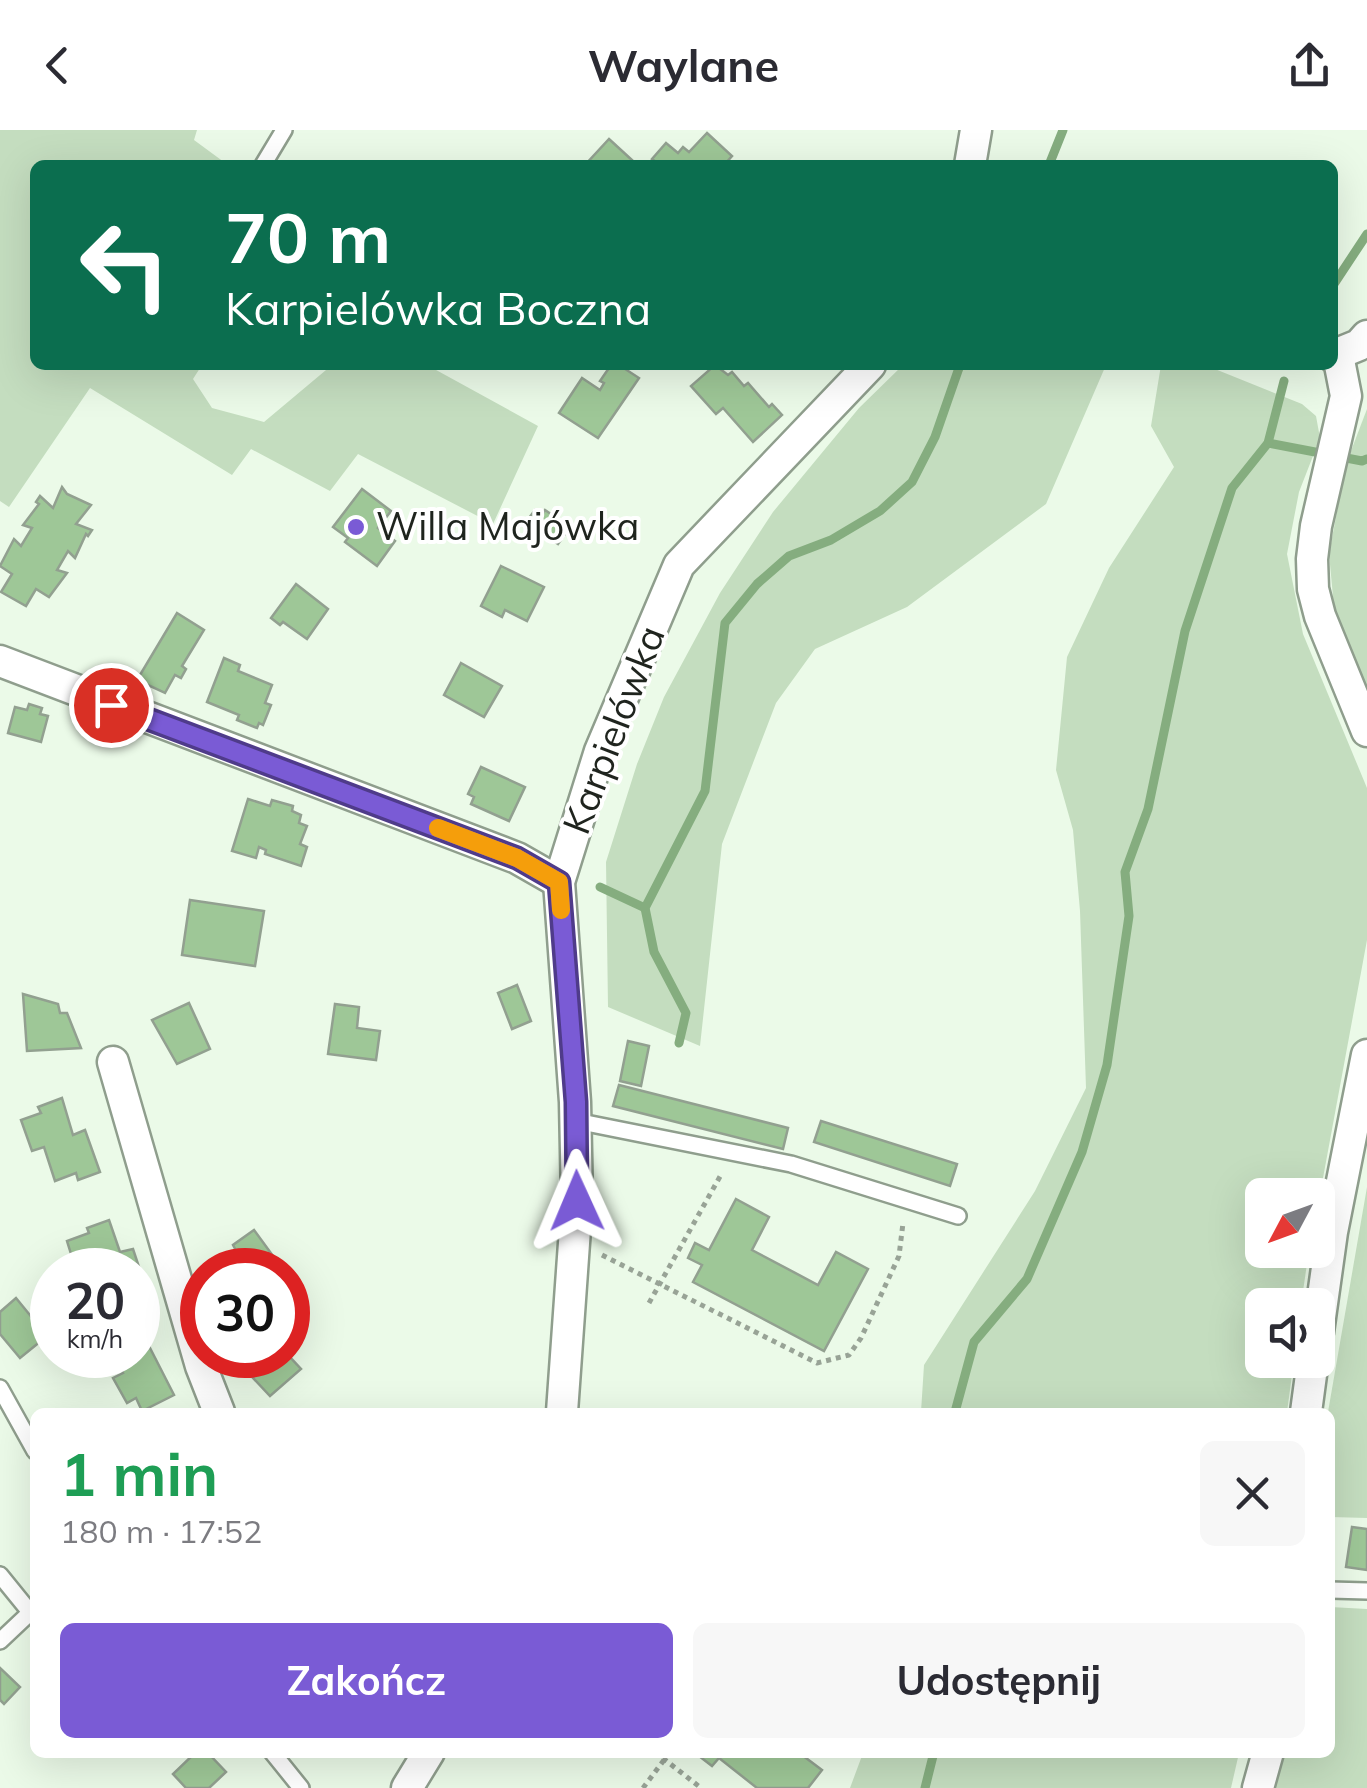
<!DOCTYPE html>
<html lang="pl">
<meta charset="utf-8">
<style>
body{margin:0;font-family:Mulish,sans-serif;background:#f7f7f7;color:#2b2b33;height:100vh;display:flex;flex-direction:column;font-size:38px;white-space:nowrap}
*{box-sizing:border-box;margin:0}
p{font-size:32px;color:#7c7c81}
.icon{flex:none;width:55px;height:55px;fill:none;stroke:currentColor;stroke-width:2;stroke-linecap:round;stroke-linejoin:round}
.map{position:relative;flex:1;overflow:hidden}
.drawer{position:absolute;left:30px;top:1278px;width:1305px;height:350px;display:flex;flex-direction:column;background:#fff;border-radius:15px;box-shadow:0 10px 40px #0002}
.drawer>*{flex:none}
.banner{position:absolute;left:30px;top:30px;width:1308px;height:210px;border-radius:15px;box-shadow:0 10px 40px #0002;background:#0b6e4f;color:#fff;overflow:hidden}
.needle{width:65px;rotate:229deg}
.tools{position:absolute;left:1245px;top:1048px;display:grid;gap:20px}
.tools a{display:grid;place-items:center;width:90px;height:90px;border-radius:15px;background:#fff;box-shadow:0 10px 40px #0002;font-size:50px}
.speed{position:absolute;left:30px;top:1118px;display:flex;gap:20px;font-size:50px;font-weight:700;text-align:center}
.speed>*{display:grid;place-content:center;width:130px;height:130px;border-radius:50%;background:#fff;box-shadow:0 10px 40px #0002;line-height:1}
.speed small{font-size:25px;font-weight:400}
.speed .limit{border:15px solid #d22;background:#fff;color:#111}
.pin{position:absolute;display:grid;place-items:center;width:85px;height:85px;color:#fff;margin:-42px;border:5px solid #fff;border-radius:50%;box-shadow:0 2px 10px #0007}
.me{position:absolute;width:110px;margin:-55px;rotate:359deg;stroke-linejoin:round;filter:drop-shadow(0 0 8px #0008)}
.turn{display:flex;align-items:center;gap:35px;height:210px;padding:0 30px;font-size:45px}
.turn .icon{width:130px;height:130px;stroke-width:2.5}
.turn b{display:block;font-size:70px;line-height:85px}
.round{display:grid;place-items:center;flex:none;width:105px;height:105px;border-radius:15px;background:#f7f7f7}
.head{display:flex;align-items:center;justify-content:space-between;height:170px;padding:0 30px}
h1{font-size:60px;font-weight:700;line-height:75px;color:#1e9e55}
.cta{display:flex;gap:20px;margin-top:auto;padding:20px 30px}
.cta a{flex:1;height:115px;border-radius:15px;background:#7a5bd5;color:#fff;font-size:40px;font-weight:700;line-height:115px;text-align:center}
.cta a+a{background:#f7f7f7;color:#2b2b33}
header{display:flex;justify-content:space-between;align-items:center;height:130px;padding:0 30px;background:#fff;font-size:45px;font-weight:700}
.map>svg:first-child{display:block}
.green{fill:#c4ddbf}
.lines{fill:none;stroke-linecap:round;stroke-linejoin:round}
.stream{stroke:#85ad7f;stroke-width:9}
.building{fill:#9ec797;stroke:#92a090;stroke-width:2.5}
.service-casing{stroke:#8f9e8d;stroke-width:20}
.minor-casing{stroke:#8f9e8d;stroke-width:35}
.path{stroke:#98a396;stroke-width:5;stroke-dasharray:5 5;stroke-linecap:butt}
.service{stroke:#fff;stroke-width:15}
.minor{stroke:#fff;stroke-width:30}
.route-casing{stroke:#4f3b8a;stroke-width:25}
.route{stroke:#7a5bd5;stroke-width:18}
.slow{stroke:#f59e0b;stroke-width:18}
.poi-dot{fill:#7a5bd5;stroke:#fff;stroke-width:4}
.labels{text-anchor:middle;stroke-width:8;stroke-linejoin:round;paint-order:stroke}
.poi-label{font-size:38px;fill:#1f241e;stroke:#fff;text-anchor:start}
.street-label{font-size:38px;fill:#1f241e;stroke:#fff}
</style>
<header><svg class="icon" aria-label="back" viewBox="0 0 24 24"><path d="M15 5l-7 7 7 7"/></svg>Waylane<svg class="icon" aria-label="share" viewBox="0 0 24 24"><path d="M12 15V3M7 8l5-5 5 5M5 13v7h14v-7"/></svg></header>
<div class="map">
<svg width="1367" height="1658" viewBox="0 0 1367 1658">
<rect width="100%" height="100%" fill="#ebfae8"/>
<g class="green">
<path d="M0 0H197L194 10 228 35H35V235H202L193 249 212 278 264 292 332 235H427L538 296 493 394 358 324 330 361 251 319 232 345 90 258 9 377 0 371Z"/>
<path d="M903 235H1106L1046 374 907 477 815 519 776 573 722 714 700 916 608 877 606 732 637 634 664 567 720 463 773 382 859 278Z"/>
<path d="M1161 235H1205L1302 274 1316 286 1320 308 1299 362 1287 424 1303 504 1367 658V810L1318 1075V1065H1262V1120H1309L1301 1175H1262V1230H1294L1287 1282H921L924 1235 1035 1061 1086 958 1080 781 1073 700 1056 640 1067 527 1109 438 1174 337 1151 296Z"/>
<path d="M1367 279V566L1347 522 1334 477 1329 424 1346 334Z"/>
<path d="M1367 1057V1388L1331 1387 1330 1406 1328 1282Z"/>
<path d="M1330 1477 1367 1479V1658H1273L1283 1623 1330 1622Z"/>
<path d="M863 1623V1622L1239 1623 1231 1658H850Z"/>
</g>
<g class="lines">
<g class="stream">
<path d="M1049 35 1063 0"/>
<path d="M1332 157 1367 104"/>
<path d="M1268 313 1362 331 1367 329"/>
<path d="M600 757 645 778"/>
<path d="M679 913 686 883 654 822 645 778 705 661 725 493 757 454 789 426 831 410 880 381 912 352 935 307 960 235"/>
<path d="M955 1282 974 1212 1027 1149 1082 1022 1107 935 1129 786 1125 742 1148 679 1185 501 1232 358 1268 313 1284 251"/>
<path d="M925 1658 934 1622"/>
</g>
</g>
<g class="building">
<path d="M707 3 732 26 724 35H660L652 29 666 13 678 23 683 17 689 22Z"/>
<path d="M609 9 632 30 627 35H585Z"/>
<path d="M611 235H619L639 248 598 308 559 283 582 248 600 260 604 253 600 251Z"/>
<path d="M715 235 728 245 732 242 744 256 748 253 769 277 772 274 782 285 753 312 723 278 716 284 691 256Z"/>
<path d="M62 357 67 364 91 375 76 394 92 400 88 406 86 404 75 428 68 421 57 440 67 443 49 467 36 459 26 476 1 462 12 444 0 436 14 409 21 416 32 398 23 395 39 374 36 372 40 366 53 378Z"/>
<path d="M362 359 391 381 378 398 395 411 377 436 345 412 348 408 333 397Z"/>
<path d="M535 380 542 385 545 380 570 397 558 414 526 392Z"/>
<path d="M501 436 544 457 527 491 505 480 502 487 481 476Z"/>
<path d="M296 454 328 479 307 509 283 492 280 495 271 488Z"/>
<path d="M177 483 204 500 182 536 186 539 181 548 175 545 165 563 137 550Z"/>
<path d="M224 528 240 535 238 541 272 555 265 573 271 575 263 595 259 593 257 598 237 590 239 585 207 572Z"/>
<path d="M461 533 502 556 484 587 444 565Z"/>
<path d="M29 574 42 578 40 584 48 586 41 612 8 603 15 577 27 580Z"/>
<path d="M481 637 525 657 509 691 471 674 474 667 468 664Z"/>
<path d="M248 669 270 676 272 670 293 676 292 681 301 685 299 693 307 696 300 714 307 717 301 736 265 724 266 720 259 717 256 728 232 721Z"/>
<path d="M190 770 264 781 255 836 182 825Z"/>
<path d="M517 855 531 891 512 899 498 863Z"/>
<path d="M23 864 58 874 60 883H67L81 918 27 921Z"/>
<path d="M189 873 210 919 177 934 152 890Z"/>
<path d="M335 874 359 877 357 898 380 901 376 930 328 924Z"/>
<path d="M628 911 649 916 641 956 620 951Z"/>
<path d="M619 955 788 998 783 1019 613 976Z"/>
<path d="M62 968 73 1005 85 1000 100 1042 78 1050 76 1043 55 1051 44 1017 32 1021 21 990 41 983 38 977Z"/>
<path d="M821 991 957 1034 950 1056 814 1012Z"/>
<path d="M736 1069 769 1087 752 1120 818 1155 836 1122 868 1139 824 1221 693 1152 702 1135 688 1128 695 1113 709 1120Z"/>
<path d="M109 1090 120 1122 133 1119 147 1161 138 1164V1140H76L67 1111 89 1103 87 1098Z"/>
<path d="M254 1100 273 1126 254 1140 244 1127 241 1130 233 1115Z"/>
<path d="M16 1168 47 1206 20 1228 0 1204V1182Z"/>
<path d="M149 1216 174 1265 142 1281 136 1268 127 1273 113 1248 123 1243 117 1231 138 1225V1221Z"/>
<path d="M248 1225H288L301 1239 270 1266 239 1233Z"/>
<path d="M1352 1397 1367 1399V1440L1346 1437Z"/>
<path d="M0 1538 20 1557 4 1574 0 1570Z"/>
<path d="M196 1622H207L226 1642 209 1658H186L173 1644Z"/>
<path d="M702 1622H798L822 1640 808 1658H757L719 1628 712 1636 699 1626Z"/>
</g>
<g class="lines">
<g class="service-casing">
<g id="service">
<path d="M263 35 284 0"/>
<path d="M576 991 791 1034 958 1086"/>
<path d="M0 1258 35 1321"/>
<path d="M0 1445 30 1482"/>
<path d="M1330 1460 1367 1461"/>
<path d="M0 1511 35 1478"/>
<path d="M272 1622 301 1658"/>
</g>
</g>
<g class="minor-casing">
<g id="minor">
<path d="M970 35 976 0"/>
<path d="M1338 225 1346 266 1316 396 1312 429 1313 459 1320 486 1367 601"/>
<path d="M1332 226 1359 215 1367 206"/>
<path d="M0 531 517 728 559 752"/>
<path d="M113 932 201 1236 219 1282"/>
<path d="M1318 1202 1332 1102 1367 925"/>
<path d="M562 1282 577 1071 575 972 559 752 600 621 679 435 870 235"/>
<path d="M1306 1282 1313 1230"/>
<path d="M407 1658 429 1622"/>
<path d="M1258 1658 1268 1622"/>
</g>
</g>
<g class="path">
<path d="M602 1125 817 1233 849 1225 861 1208 899 1126 903 1093"/>
<path d="M649 1173 722 1043"/>
<path d="M655 1622 701 1658"/>
<path d="M643 1658 664 1630"/>
</g>
<use href="#service" class="service"/>
<use href="#minor" class="minor"/>
</g>
<g class="lines">
<g class="route-casing">
<path id="route" d="M111 575 517 728 559 752 576 972 577 1071"/>
</g>
<use href="#route" class="route"/>
<path class="slow" d="M438 698 517 728 559 752 561 780"/>
</g>
<circle class="poi-dot" cx="356" cy="397" r="10"/>
<g class="labels">
<g class="poi-label">
<text x="376" y="410">Willa Majówka</text>
</g>
<g class="street-label">
<text transform="translate(614 600) rotate(-69)" y="13">Karpielówka</text>
</g>
</g>
</svg>
<div class="tools">
<a><svg class="needle" viewBox="-14 -14 28 28"><path d="M0-13l5 13h-10z" fill="#e53935"/><path d="M0 13l5-13h-10z" fill="#7c7c81"/></svg></a>
<a><svg class="icon" aria-label="sound" viewBox="0 0 24 24"><path d="M4 9h4l5-4v14l-5-4H4zM17 9q2 3 0 6"/></svg></a>
</div>
<div class="speed"><div>20<small>km/h</small></div><div class="limit">30</div></div>
<div class="pin" style="left:111px;top:575px;background:#d93025"><svg class="icon" aria-label="arrive" viewBox="0 0 24 24"><path d="M6 21V4h12l-3 4 3 4H6"/></svg></div>
<svg class="me" style="left:577px;top:1071px" viewBox="-20 -20 40 40"><path d="M0-17L14 15 0 8-14 15z" fill="#7a5bd5" stroke="#fff" stroke-width="4"/></svg>
<div class="banner">
<div class="turn"><svg class="icon" aria-label="left" viewBox="0 0 24 24"><path d="M17 20v-9H6M10 6l-5 5 5 5"/></svg><div><b>70 m</b>Karpielówka Boczna</div></div>
</div>
<section class="drawer">
<div class="head"><div><h1>1 min</h1><p>180 m · 17:52</p></div><a class="round"><svg class="icon" aria-label="close" viewBox="0 0 24 24"><path d="M6 6l12 12M18 6L6 18"/></svg></a></div>
<div class="cta"><a>Zakończ</a><a>Udostępnij</a></div>
</section>
</div>
